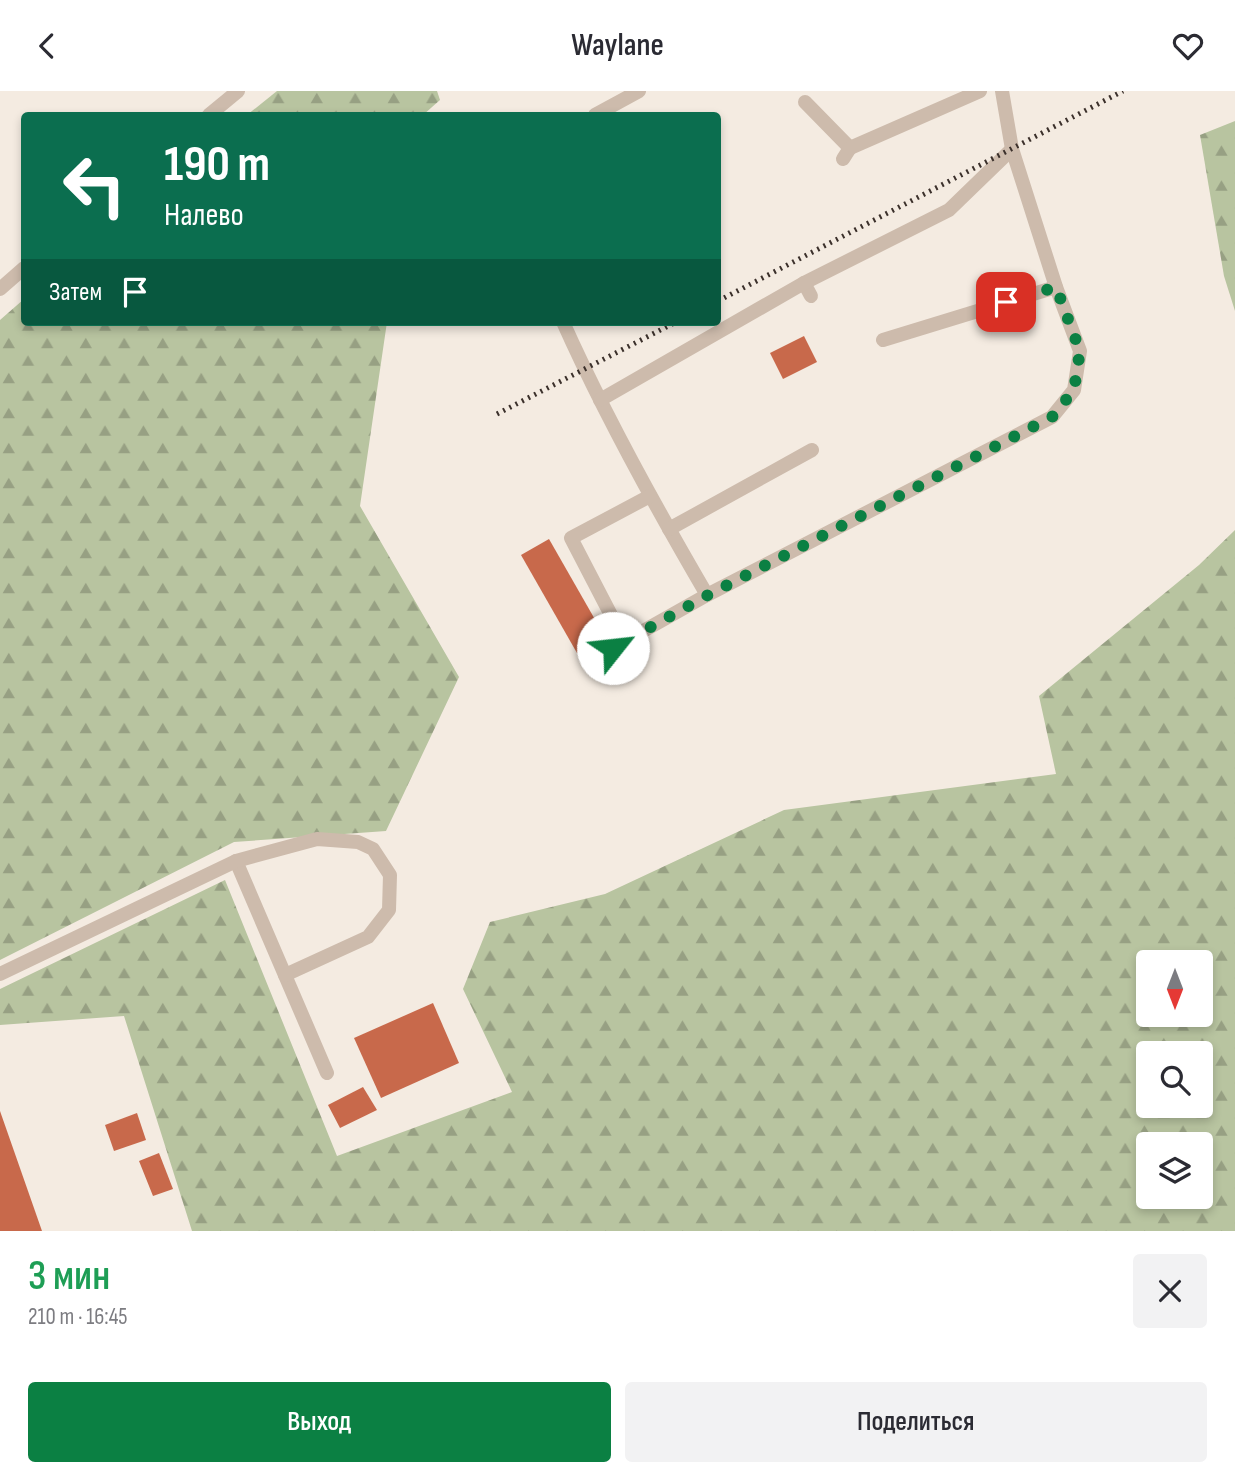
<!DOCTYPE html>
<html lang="ru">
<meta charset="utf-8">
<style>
body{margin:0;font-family:"Sofia Sans Condensed",sans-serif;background:#f2f2f3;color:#2b2b33;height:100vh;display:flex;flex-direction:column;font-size:26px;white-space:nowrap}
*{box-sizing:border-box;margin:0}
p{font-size:23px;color:#7c7c81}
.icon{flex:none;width:38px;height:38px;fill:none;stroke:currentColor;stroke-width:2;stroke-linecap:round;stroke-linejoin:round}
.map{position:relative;height:1140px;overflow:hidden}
.drawer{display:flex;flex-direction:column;background:#fff;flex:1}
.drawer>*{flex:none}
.hud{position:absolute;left:21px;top:21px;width:700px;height:214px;border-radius:7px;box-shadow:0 4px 10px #0003;background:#0b6e4f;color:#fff;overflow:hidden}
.needle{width:46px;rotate:180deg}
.tools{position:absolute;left:1136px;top:859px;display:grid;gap:14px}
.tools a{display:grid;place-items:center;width:77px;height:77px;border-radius:7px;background:#fff;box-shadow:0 4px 10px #0003;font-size:35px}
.pin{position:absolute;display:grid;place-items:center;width:60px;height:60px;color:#fff;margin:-30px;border-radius:14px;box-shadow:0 4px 10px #0006}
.me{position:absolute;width:77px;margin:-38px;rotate:61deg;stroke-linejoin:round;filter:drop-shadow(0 0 5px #0008)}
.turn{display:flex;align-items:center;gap:24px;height:147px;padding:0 28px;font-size:32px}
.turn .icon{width:91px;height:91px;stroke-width:2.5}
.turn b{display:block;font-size:49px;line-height:60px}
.then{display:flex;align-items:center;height:66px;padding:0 28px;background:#0003;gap:14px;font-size:26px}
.round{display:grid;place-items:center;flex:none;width:74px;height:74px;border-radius:7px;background:#f2f2f3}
.headline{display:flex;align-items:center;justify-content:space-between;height:119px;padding:0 28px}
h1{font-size:42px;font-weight:600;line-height:52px;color:#1e9e55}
.cta{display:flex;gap:14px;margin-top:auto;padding:14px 28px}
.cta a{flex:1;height:80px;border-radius:7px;background:#0b8043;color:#fff;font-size:28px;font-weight:600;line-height:80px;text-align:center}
.cta a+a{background:#f2f2f3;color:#2b2b33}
header{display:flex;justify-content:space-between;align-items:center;height:91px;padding:0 28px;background:#fff;font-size:32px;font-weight:600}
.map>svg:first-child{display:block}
.forest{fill:url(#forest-firs);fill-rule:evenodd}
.building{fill:#c8694b}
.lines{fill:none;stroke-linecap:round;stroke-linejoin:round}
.lane{stroke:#cdbbac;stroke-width:14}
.rail{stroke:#3b302b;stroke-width:5;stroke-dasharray:2 5;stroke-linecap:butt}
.route{stroke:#0b8043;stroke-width:12;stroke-dasharray:0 21.6}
</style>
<header><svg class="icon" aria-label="back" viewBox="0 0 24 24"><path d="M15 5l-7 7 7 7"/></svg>Waylane<svg class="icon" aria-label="heart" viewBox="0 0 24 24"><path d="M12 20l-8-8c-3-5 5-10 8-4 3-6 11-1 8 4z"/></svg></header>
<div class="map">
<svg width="1235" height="1140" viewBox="0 0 1235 1140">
<defs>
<pattern id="forest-firs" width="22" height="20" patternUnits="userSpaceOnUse" patternTransform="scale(1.75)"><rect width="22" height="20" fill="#b8c4a0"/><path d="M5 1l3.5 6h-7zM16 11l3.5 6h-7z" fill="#97a083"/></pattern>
</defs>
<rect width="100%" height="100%" fill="#f4ebe1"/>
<g class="forest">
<path d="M277 0H437L440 9 423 24H247Z"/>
<path d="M1235 30V220L1224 185 1200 44Z"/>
<path d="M24 208V231H387L360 415 459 586 386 740 234 751 0 869V229Z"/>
<path d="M1235 439V1140H192L124 925 0 934V898L225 789 337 1065 512 1001 463 898 490 831 605 803 784 719 1056 683 1039 605 1199 474ZM1148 872H1200V924H1148ZM1200 962V1015H1148V962ZM1148 1054H1200V1106H1148Z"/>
</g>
<g class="building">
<path d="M804 245 817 271 783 288 770 262Z"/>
<path d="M549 448 605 546 577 562 521 464Z"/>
<path d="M433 912 459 972 381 1007 354 947Z"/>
<path d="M363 996 377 1019 340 1037 328 1014Z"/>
<path d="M0 1020 42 1140H0Z"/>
<path d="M137 1022 146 1049 114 1060 105 1034Z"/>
<path d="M159 1062 173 1098 153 1105 139 1070Z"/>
</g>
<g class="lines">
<g class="lane">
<path d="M805 11 850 57 843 68"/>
<path d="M209 24 238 0"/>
<path d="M595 24 639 0"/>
<path d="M850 57 980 0"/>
<path d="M804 192 811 205"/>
<path d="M0 198 24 177"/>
<path d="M563 231C605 325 655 415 707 504"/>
<path d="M883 249 1056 196"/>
<path d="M600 309 804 192 949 119 1012 58"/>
<path d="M669 438 812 359"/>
<path d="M625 551 571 447 650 405"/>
<path d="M613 557 707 504 1052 326 1074 299 1080 260 1056 196 1012 58 1002 0"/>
<path d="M236 770 327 982"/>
<path d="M0 883 236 770 317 748 358 751 373 758 390 784 389 819 368 846 285 884"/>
</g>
<g class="rail">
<path d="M718 210 1123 0"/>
<path d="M497 323 676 231"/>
</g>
</g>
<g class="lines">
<path class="route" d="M613 557 708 504 1052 326 1074 299 1080 260 1056 196 1006 211"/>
</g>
</svg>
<div class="tools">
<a><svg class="needle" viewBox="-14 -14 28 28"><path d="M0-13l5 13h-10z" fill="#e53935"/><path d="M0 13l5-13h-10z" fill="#7c7c81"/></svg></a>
<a><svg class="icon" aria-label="search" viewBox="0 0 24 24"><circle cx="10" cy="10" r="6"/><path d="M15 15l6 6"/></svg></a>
<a><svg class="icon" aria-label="layers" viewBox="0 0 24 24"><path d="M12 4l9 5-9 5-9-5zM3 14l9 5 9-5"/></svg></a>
</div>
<div class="pin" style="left:1006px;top:211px;background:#d93025"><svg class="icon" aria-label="arrive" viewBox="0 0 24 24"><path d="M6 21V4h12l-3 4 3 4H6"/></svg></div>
<svg class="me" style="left:613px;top:557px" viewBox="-20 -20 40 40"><circle r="19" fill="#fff"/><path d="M0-13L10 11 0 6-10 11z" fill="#0b8043"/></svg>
<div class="hud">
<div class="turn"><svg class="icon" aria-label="left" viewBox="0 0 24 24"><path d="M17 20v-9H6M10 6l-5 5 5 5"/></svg><div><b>190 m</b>Налево</div></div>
<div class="then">Затем<svg class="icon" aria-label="arrive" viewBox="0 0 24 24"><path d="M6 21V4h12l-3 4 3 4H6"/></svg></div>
</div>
</div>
<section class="drawer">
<div class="headline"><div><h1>3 мин</h1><p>210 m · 16:45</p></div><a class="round"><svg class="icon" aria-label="close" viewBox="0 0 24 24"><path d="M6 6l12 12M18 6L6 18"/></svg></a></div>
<div class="cta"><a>Выход</a><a>Поделиться</a></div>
</section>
